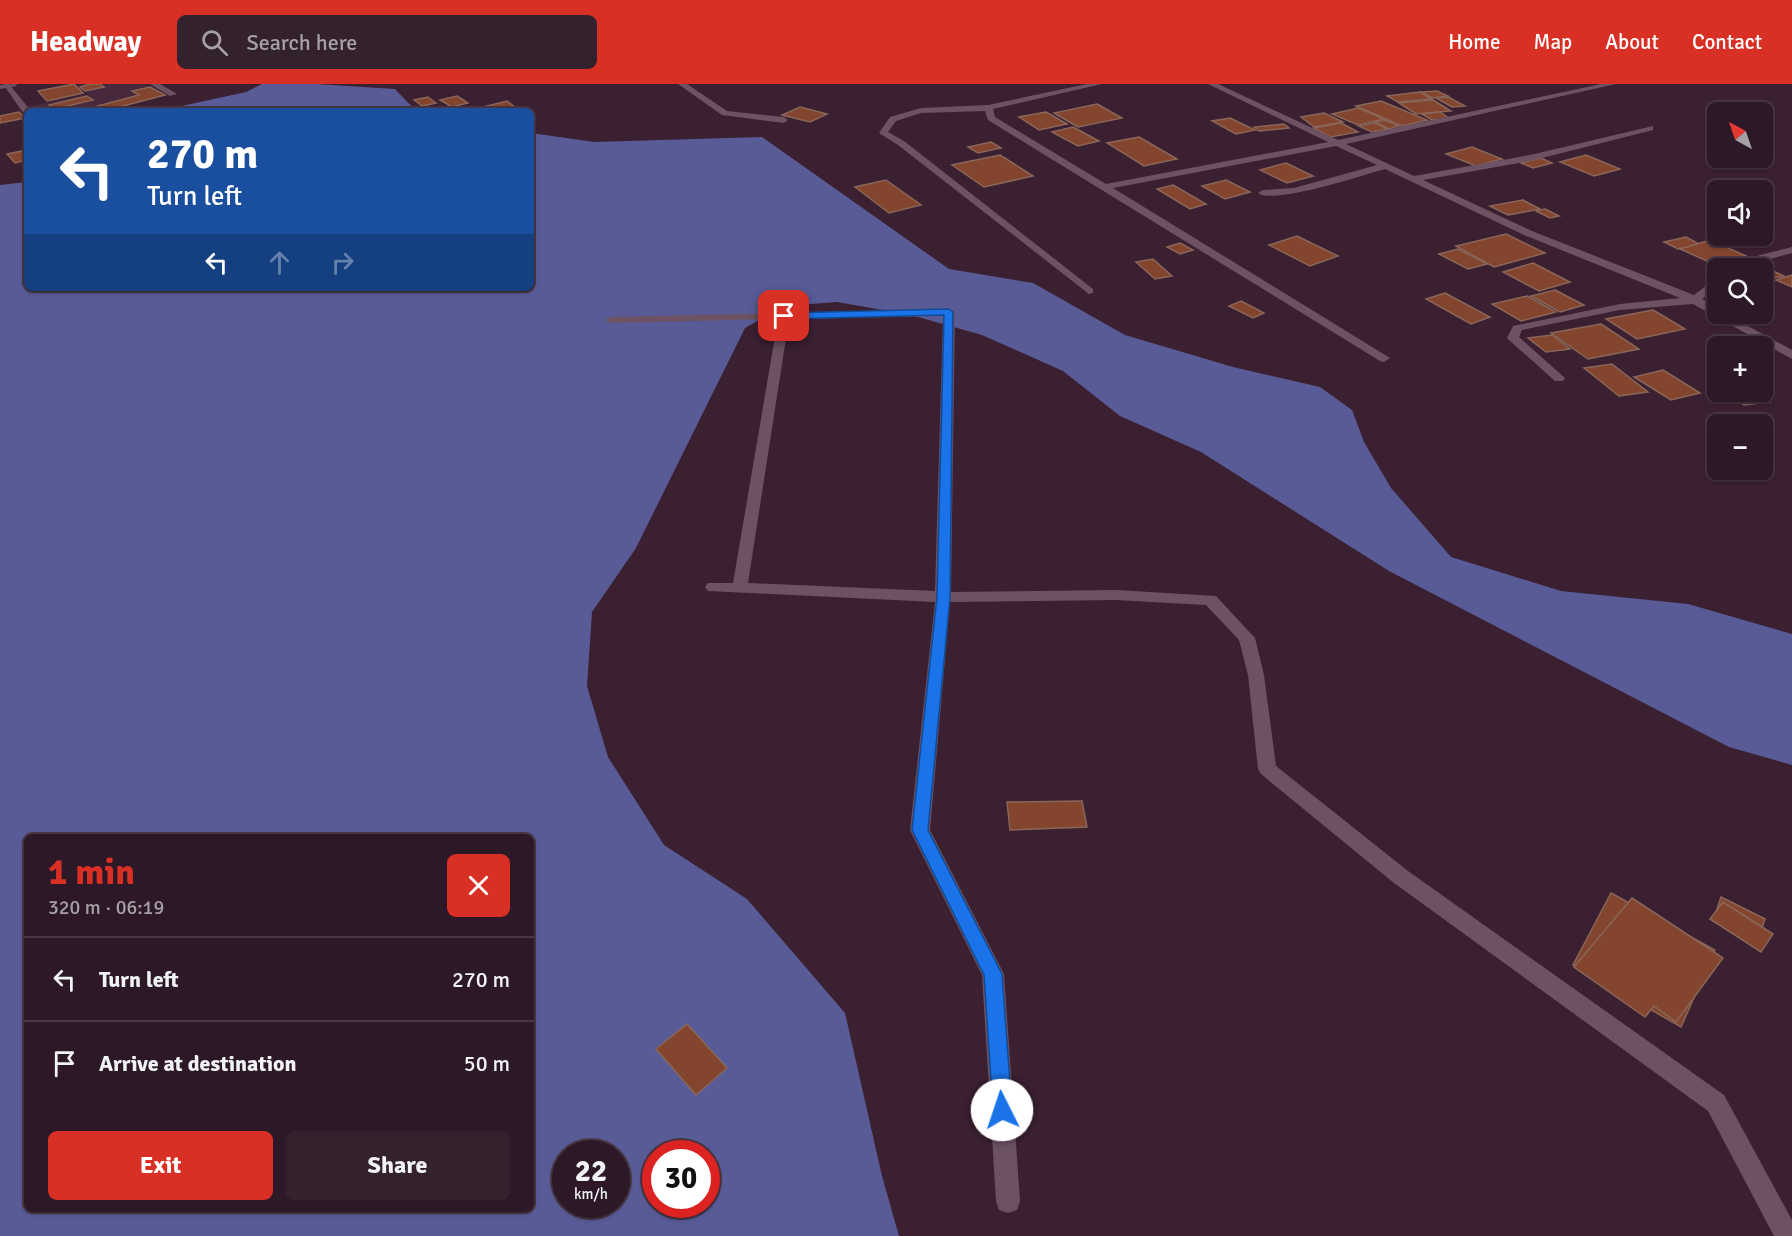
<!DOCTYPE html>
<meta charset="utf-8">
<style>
body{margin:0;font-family:Signika,sans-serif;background:#34212e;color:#f1f3f6;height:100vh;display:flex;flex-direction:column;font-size:22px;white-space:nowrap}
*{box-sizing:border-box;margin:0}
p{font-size:20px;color:#a6a0a7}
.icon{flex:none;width:33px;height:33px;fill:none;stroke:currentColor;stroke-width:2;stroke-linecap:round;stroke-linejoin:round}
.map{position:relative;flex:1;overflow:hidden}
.sheet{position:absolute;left:24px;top:750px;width:510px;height:378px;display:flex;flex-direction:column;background:#2c1826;border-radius:9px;box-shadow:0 2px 4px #0004,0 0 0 2px #483743}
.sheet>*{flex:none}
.banner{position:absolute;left:24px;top:24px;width:510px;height:183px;border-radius:9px;box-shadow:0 2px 4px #0004,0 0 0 2px #483743;background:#1a4fa0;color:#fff;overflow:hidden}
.needle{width:39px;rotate:320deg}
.controls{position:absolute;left:1707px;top:18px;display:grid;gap:12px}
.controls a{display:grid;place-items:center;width:66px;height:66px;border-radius:9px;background:#2c1826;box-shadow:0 2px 4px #0004,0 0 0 2px #483743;font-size:30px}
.speed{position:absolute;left:552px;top:1056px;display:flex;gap:12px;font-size:30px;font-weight:700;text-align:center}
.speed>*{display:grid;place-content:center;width:78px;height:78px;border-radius:50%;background:#2c1826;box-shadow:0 2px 4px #0004,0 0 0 2px #483743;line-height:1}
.speed small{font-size:15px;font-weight:400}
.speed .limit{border:9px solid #d22;background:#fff;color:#111}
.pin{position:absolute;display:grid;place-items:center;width:51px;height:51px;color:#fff;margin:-26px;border-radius:12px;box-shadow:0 3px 9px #0006}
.me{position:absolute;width:66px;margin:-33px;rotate:356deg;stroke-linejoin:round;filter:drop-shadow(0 0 4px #0008)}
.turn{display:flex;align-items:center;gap:21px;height:126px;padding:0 24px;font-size:27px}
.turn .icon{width:78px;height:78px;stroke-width:2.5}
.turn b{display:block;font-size:42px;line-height:51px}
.lanes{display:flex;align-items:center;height:57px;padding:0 24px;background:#0003;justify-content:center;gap:30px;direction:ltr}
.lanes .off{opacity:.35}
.round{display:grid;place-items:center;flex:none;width:63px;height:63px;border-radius:9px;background:#34212e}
.head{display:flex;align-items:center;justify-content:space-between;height:102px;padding:0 24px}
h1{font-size:36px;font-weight:700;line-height:45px;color:#d93025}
.button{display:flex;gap:12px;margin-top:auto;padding:12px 24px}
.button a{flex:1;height:69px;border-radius:9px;background:#d93025;color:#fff;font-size:24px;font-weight:700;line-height:69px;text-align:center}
.button a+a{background:#34212e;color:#f1f3f6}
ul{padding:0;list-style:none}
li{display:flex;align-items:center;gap:18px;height:84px;padding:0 24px;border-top:2px solid #483743}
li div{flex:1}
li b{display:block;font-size:22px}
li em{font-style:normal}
header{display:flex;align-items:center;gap:36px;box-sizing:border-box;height:84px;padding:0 30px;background:#d93025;color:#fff}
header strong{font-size:28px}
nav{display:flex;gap:33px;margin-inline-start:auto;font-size:21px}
.search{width:420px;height:54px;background:#34212e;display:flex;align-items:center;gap:15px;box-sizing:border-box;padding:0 21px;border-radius:9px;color:#a6a0a7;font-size:22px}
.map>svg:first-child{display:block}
.built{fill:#48283d}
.forest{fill:#595b96;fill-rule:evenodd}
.building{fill:#83452e;stroke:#8a6659;stroke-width:1.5}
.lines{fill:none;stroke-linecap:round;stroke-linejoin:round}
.minor{fill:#6c5262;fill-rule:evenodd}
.tertiary{fill:#6c5262;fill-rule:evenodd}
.route{fill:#1a73e8;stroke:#114b97;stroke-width:1.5}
</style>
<header>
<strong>Headway</strong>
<div class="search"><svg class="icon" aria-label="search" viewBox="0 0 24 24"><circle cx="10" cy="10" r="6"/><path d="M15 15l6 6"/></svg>Search here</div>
<nav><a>Home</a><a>Map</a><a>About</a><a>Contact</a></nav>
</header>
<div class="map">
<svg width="1792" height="1152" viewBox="0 0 1792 1152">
<rect width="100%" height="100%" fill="#3b2032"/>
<path class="built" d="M78 0H144L165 11 104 27H28L25 23 89 10Z"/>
<g class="forest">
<path d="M262 0H316L395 5 416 27H159L246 8Z"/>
<path d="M531 49 594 58 762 53 949 185 1033 199 1125 251 1233 283 1320 303 1352 326 1364 358 1391 404 1451 473 1561 507 1688 520 1792 550V681L1729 663 1389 487 1201 368 1120 332 1063 287 982 251 911 231 837 218 784 222 745 244 636 464 592 528 587 602 608 673 664 761 747 815 845 929 882 1092 899 1152H0V101L27 98V204H531ZM27 753H531V1125H27ZM566 1070H616V1120H566ZM656 1070H706V1120H656Z"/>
</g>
<g class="building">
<path d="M74 0 83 9 47 17 38 7Z"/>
<path d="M91 0H100L104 3 85 7 80 3Z"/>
<path d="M150 3 165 11 104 27H79L139 11 132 7Z"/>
<path d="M1437 7 1448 12 1432 14 1421 8Z"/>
<path d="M1420 8 1432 15 1398 18 1387 12Z"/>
<path d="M87 12 93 16 55 25 49 21Z"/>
<path d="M457 12 468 19 452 23 440 16Z"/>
<path d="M428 13 436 19 422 22 414 16Z"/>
<path d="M1448 13 1465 22 1452 23 1436 14Z"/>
<path d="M1433 16 1451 27 1416 30 1399 19Z"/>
<path d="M507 17 519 26 490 27 483 23Z"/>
<path d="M1381 17 1427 36 1402 42 1356 22Z"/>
<path d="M1736 18 1760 25 1751 28H1735L1721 24Z"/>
<path d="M1097 20 1122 34 1078 43 1054 29Z"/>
<path d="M800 23 827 30 810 38 782 31Z"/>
<path d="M1358 24 1384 35 1358 41 1332 30Z"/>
<path d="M19 28 25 34 0 39V32Z"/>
<path d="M1046 28 1067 40 1039 46 1019 33Z"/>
<path d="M1440 28 1450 35 1432 36 1422 30Z"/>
<path d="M1324 29 1343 38 1314 43 1301 33Z"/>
<path d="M1230 34 1255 46 1236 50 1212 37Z"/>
<path d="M1385 36 1399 42 1389 45 1375 38Z"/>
<path d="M1341 39 1358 48 1330 53 1314 44Z"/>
<path d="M1375 39 1388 45 1372 48 1359 42Z"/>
<path d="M1284 40 1289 44 1259 47 1254 43Z"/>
<path d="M1073 43 1099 57 1078 62 1052 48Z"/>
<path d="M1139 53 1177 75 1144 82 1107 59Z"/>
<path d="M991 58 1001 64 978 69 968 63Z"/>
<path d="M1472 63 1502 75 1476 82 1446 70Z"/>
<path d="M27 66V76L15 79 7 70Z"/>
<path d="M1000 71 1033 92 984 103 952 81Z"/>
<path d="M1586 71 1620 85 1594 92 1560 78Z"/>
<path d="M1541 74 1552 79 1533 84 1521 79Z"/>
<path d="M1286 79 1313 92 1287 99 1260 86Z"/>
<path d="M886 96 921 121 889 129 855 103Z"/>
<path d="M1226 96 1250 108 1225 115 1202 102Z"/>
<path d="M1173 101 1206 120 1190 125 1157 105Z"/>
<path d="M1523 116 1540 125 1508 131 1490 122Z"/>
<path d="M1545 125 1559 132 1550 134 1536 127Z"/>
<path d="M1506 150 1545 169 1494 183 1456 162Z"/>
<path d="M1297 152 1338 172 1310 182 1269 161Z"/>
<path d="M1686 153 1699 160 1678 165 1664 158Z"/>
<path d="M1710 156 1746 172 1716 181 1680 165Z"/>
<path d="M1180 159 1193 166 1180 170 1167 163Z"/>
<path d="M1458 165 1487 180 1468 185 1439 170Z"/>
<path d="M1153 175 1172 192 1155 195 1136 178Z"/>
<path d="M1533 179 1570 198 1539 207 1503 188Z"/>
<path d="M1771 186 1784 192 1774 194 1762 189Z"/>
<path d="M1792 191V203L1776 196Z"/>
<path d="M1555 206 1584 221 1560 228 1531 212Z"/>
<path d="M1445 209 1490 233 1471 240 1426 215Z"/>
<path d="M1527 212 1556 228 1521 237 1492 220Z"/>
<path d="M1241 217 1264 229 1253 234 1229 222Z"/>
<path d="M1653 226 1685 245 1637 255 1606 235Z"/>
<path d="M1601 240 1639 265 1588 275 1551 249Z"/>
<path d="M1552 251 1570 265 1546 268 1528 254Z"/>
<path d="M1612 280 1648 308 1619 312 1584 284Z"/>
<path d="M1663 286 1700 309 1671 316 1634 293Z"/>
<path d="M1707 308H1722L1734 317 1720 318Z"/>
<path d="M1754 308 1769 318 1744 321 1728 310Z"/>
<path d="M1082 717 1087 743 1010 746 1007 718Z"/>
<path d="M1611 809 1715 866 1681 943 1573 881Z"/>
<path d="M1721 813 1765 835 1757 859 1713 837Z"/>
<path d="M1632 814 1723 874 1676 938 1654 922 1645 933 1574 883Z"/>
<path d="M1723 818 1773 850 1761 868 1710 835Z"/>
<path d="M687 940 727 984 696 1011 656 965Z"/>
</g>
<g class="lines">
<g class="minor">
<path d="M3 0H9L31 27H27V31L24 30Z"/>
<path d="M150 0H160L177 10 170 12Z"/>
<path d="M678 0H687L727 27 784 33 788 36 784 39 722 31Z"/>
<path d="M1087 0H1102L993 25 995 33 1106 100 1328 58 1208 0H1218L1338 56 1601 0H1616L1346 60 1414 92 1530 71 1653 42V46L1530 77 1423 96 1532 147 1694 211 1718 193V202L1702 215 1718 223V230H1726L1792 266V275L1693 220 1620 226 1522 246 1519 253 1565 294 1563 297H1555L1509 256 1507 254 1513 242 1620 220 1680 214 1524 151 1385 85C1363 91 1274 121 1258 109L1263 106 1294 104 1377 81 1336 62 1113 104 1390 274 1384 278 1380 277 988 36 985 27 921 29 896 37 888 48 904 57 1093 205V209L1089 210 898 61 879 49 890 33 921 24 988 21Z"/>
<path d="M1792 163V169L1737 184H1726L1733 178Z"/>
<path d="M949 225 955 228 951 508 1116 506 1216 512 1255 554 1264 591 1276 682 1408 787 1724 1011 1792 1136V1152H1774L1708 1027 1394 799 1261 690 1258 685 1248 591 1239 556 1206 521 1116 516 950 518 930 746 1004 890 1020 1117 1017 1126 1008 1129 999 1126 996 1117 982 891 910 746 935 518 708 507 705 503 708 499H733L778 235 611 239 605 236 611 233ZM943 232 935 507 748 499 789 235Z"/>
</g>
<path class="tertiary" d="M17 0 16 2 0 5V1Z"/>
</g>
<path class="route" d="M949 225 953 228 950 513 928 746 1002 890 1012 1026 1009 1033 1002 1036 995 1033 993 1026 984 891 912 746 937 513 944 231 784 235 780 232 784 229Z"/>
</svg>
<div class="controls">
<a><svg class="needle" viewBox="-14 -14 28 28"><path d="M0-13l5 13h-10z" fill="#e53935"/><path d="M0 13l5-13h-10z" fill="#a6a0a7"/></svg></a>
<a><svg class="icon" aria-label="sound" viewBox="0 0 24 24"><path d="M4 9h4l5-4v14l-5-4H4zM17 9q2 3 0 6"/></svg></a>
<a><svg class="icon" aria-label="search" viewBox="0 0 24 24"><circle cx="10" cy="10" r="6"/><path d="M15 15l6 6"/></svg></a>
<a>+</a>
<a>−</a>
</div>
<div class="speed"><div>22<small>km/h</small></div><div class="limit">30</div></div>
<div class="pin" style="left:784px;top:232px;background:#d93025"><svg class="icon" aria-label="arrive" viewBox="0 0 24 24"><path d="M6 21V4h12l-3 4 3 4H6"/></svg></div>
<svg class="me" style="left:1002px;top:1026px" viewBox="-20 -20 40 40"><circle r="19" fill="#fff"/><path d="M0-13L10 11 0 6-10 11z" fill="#1a73e8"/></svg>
<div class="banner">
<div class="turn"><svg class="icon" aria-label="left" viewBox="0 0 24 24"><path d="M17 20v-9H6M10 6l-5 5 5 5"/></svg><div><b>270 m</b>Turn left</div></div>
<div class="lanes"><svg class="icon" aria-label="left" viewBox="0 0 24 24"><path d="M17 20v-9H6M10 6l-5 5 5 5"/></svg><svg class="icon off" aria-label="ahead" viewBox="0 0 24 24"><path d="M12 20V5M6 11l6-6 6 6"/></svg><svg class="icon off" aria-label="right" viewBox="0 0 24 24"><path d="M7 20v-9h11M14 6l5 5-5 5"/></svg></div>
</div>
<section class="sheet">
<div class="head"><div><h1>1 min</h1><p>320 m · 06:19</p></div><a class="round" style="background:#d93025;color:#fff"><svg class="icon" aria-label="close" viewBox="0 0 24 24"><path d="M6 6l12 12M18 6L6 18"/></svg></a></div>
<ul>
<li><svg class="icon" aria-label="left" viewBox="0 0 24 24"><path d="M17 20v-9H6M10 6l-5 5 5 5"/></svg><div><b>Turn left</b></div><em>270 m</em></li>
<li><svg class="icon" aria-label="arrive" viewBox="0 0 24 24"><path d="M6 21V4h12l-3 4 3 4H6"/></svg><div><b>Arrive at destination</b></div><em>50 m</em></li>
</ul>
<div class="button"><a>Exit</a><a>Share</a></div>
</section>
</div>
